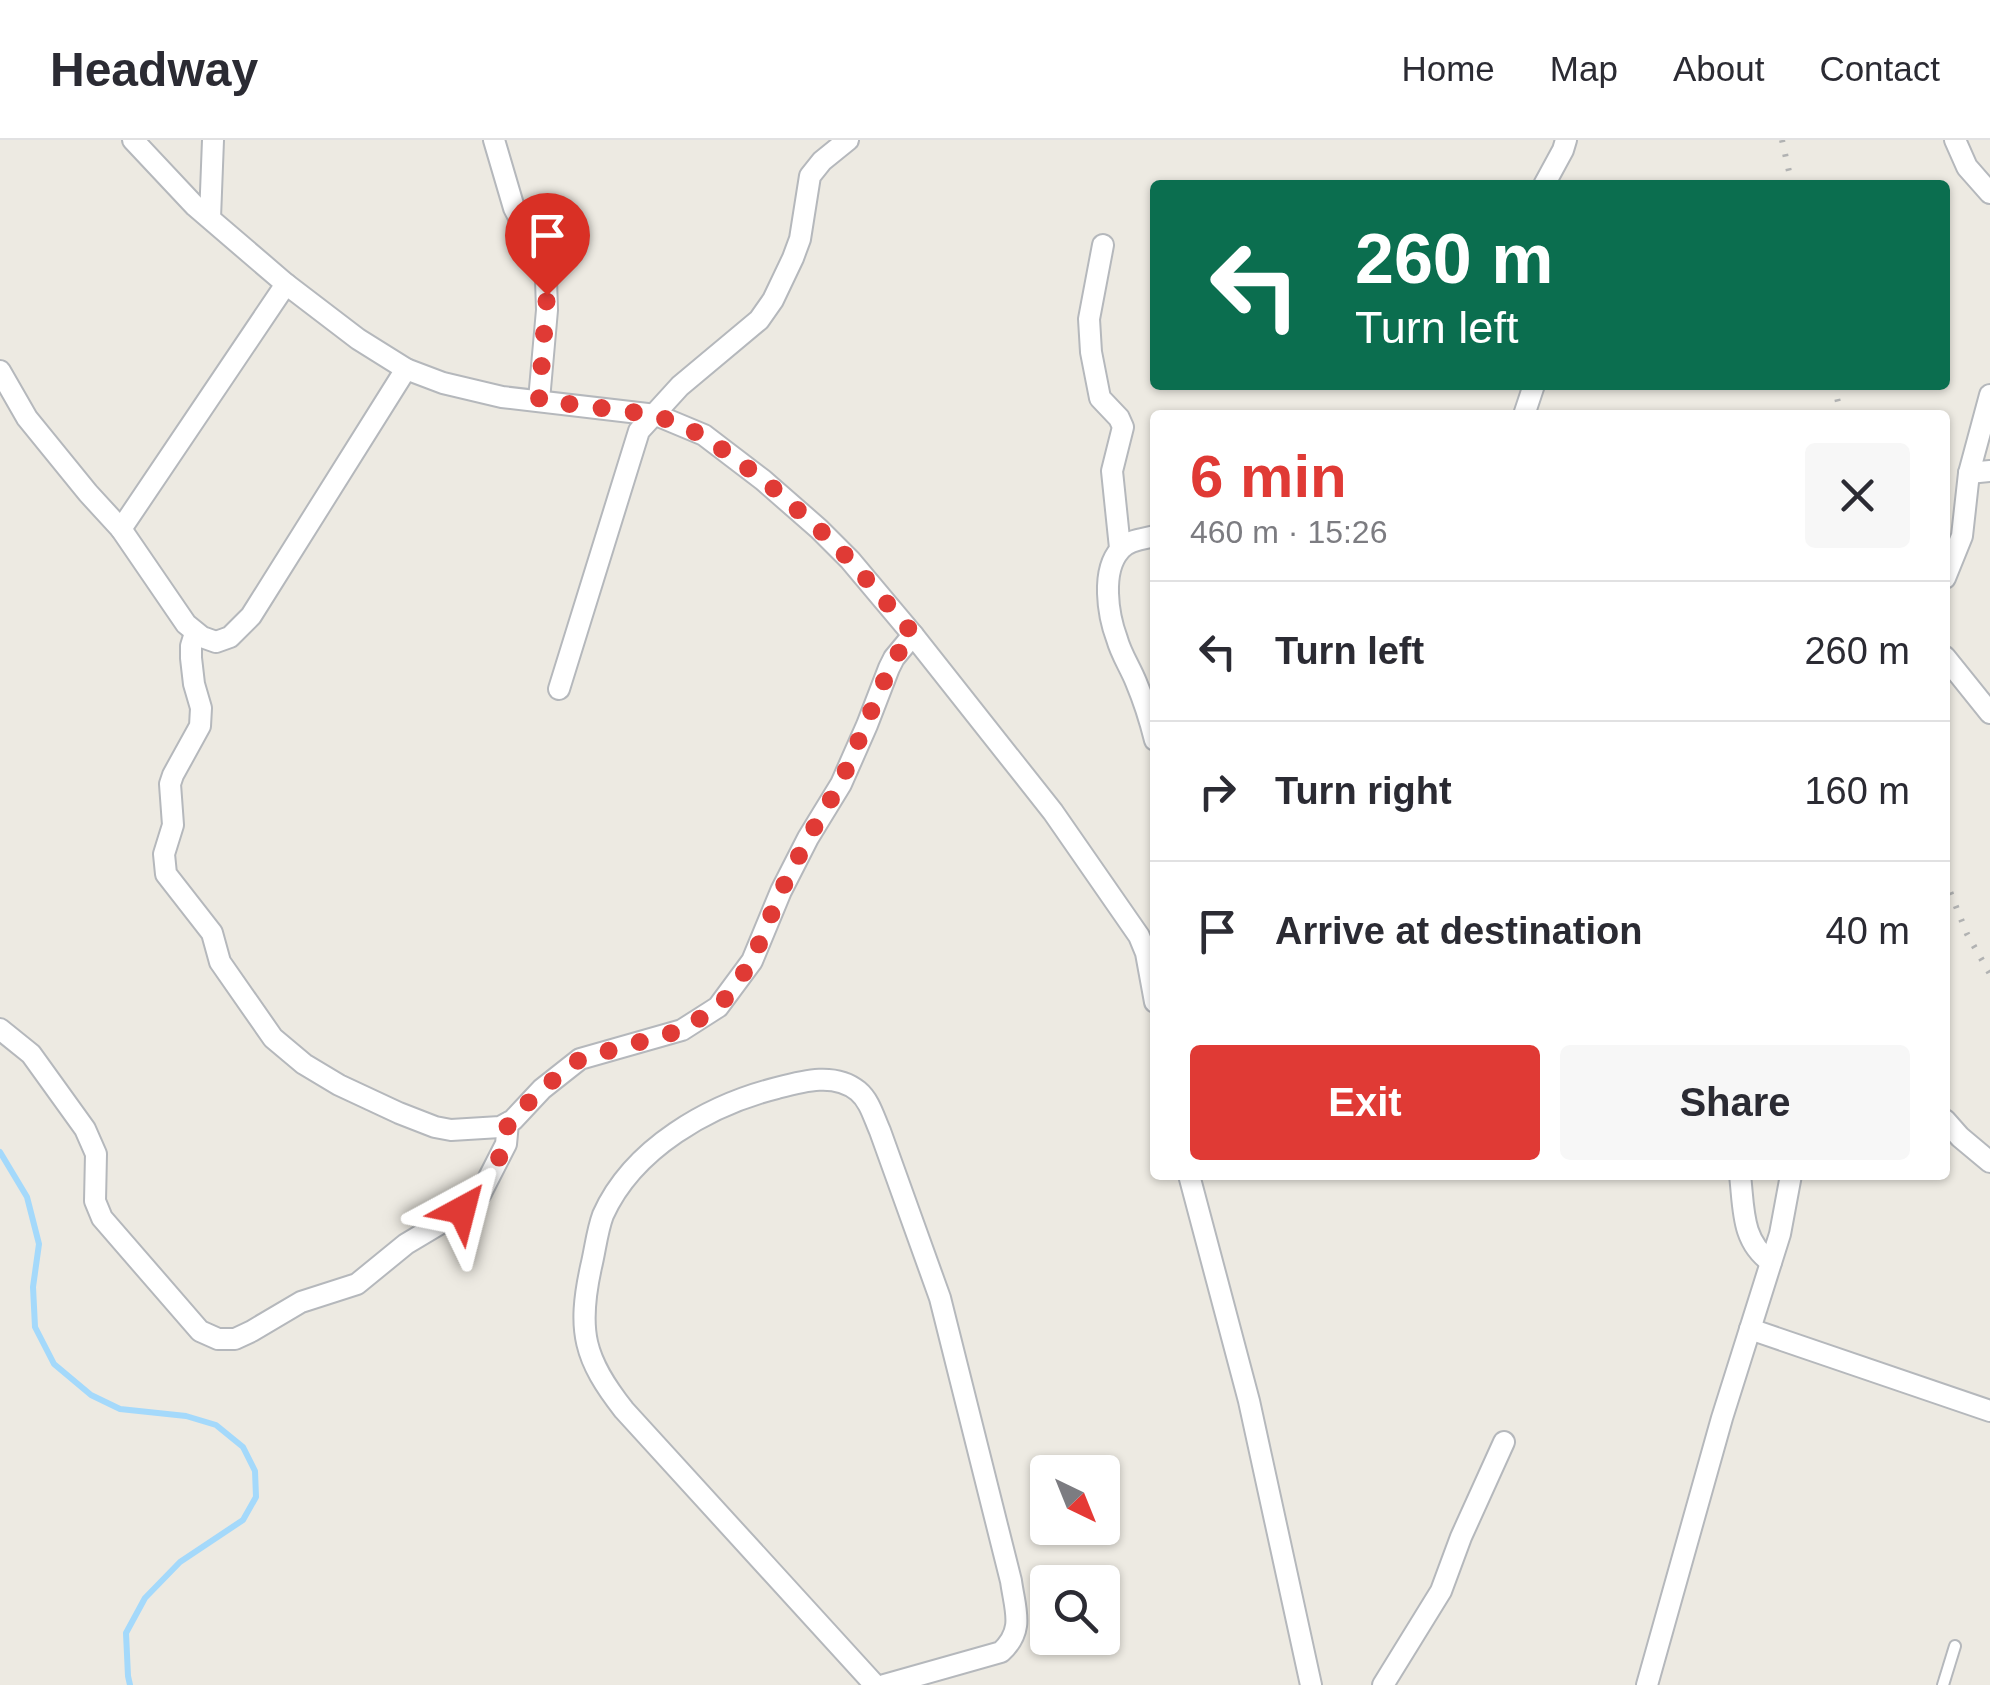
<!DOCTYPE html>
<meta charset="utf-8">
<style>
body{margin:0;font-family:Arial,sans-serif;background:#f7f7f7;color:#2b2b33;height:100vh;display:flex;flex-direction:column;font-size:38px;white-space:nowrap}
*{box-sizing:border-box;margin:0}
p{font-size:32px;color:#7c7c81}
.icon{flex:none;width:55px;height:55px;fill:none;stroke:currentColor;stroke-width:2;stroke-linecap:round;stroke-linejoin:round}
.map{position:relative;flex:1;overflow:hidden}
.side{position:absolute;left:1150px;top:270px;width:800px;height:770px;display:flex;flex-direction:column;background:#fff;border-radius:10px;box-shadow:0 2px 8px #0004}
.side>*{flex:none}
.hud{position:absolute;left:1150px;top:40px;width:800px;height:210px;border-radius:10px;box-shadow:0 2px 8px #0004;background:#0b6e4f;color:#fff;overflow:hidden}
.needle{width:65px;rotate:137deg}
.tools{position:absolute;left:1030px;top:1315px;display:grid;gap:20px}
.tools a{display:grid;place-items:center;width:90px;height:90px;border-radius:10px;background:#fff;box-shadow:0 2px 8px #0004;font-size:50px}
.pin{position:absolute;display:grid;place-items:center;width:85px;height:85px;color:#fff;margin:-102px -42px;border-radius:50% 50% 50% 0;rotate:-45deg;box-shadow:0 0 10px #0007}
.pin .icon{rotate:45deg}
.me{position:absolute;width:110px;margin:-55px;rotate:38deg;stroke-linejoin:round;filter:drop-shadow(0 0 8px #0008)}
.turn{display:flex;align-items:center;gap:35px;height:210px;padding:0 40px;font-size:45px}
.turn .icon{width:130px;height:130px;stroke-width:2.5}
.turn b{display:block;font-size:70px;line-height:85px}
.round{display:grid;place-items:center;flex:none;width:105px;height:105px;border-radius:10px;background:#f7f7f7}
.head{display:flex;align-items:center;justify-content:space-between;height:170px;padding:0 40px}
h1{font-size:60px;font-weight:700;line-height:75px;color:#e03a35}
.button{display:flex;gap:20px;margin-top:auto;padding:20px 40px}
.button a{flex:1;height:115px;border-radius:10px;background:#e03a35;color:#fff;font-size:40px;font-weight:700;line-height:115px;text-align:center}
.button a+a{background:#f7f7f7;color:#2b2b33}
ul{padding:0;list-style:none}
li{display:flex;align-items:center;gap:30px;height:140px;padding:0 40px;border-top:2px solid #e1e1e2}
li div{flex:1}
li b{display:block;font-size:38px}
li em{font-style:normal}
header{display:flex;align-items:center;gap:60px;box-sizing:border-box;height:140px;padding:0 50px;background:#fff;border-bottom:2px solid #e1e1e2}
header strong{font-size:48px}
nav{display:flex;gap:55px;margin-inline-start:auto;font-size:35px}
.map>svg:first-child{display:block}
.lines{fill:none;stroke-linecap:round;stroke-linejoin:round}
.stream{stroke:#a4d9fb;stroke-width:6}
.service-casing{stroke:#b5b8bc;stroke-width:14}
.minor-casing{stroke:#b5b8bc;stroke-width:24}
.service{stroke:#fff;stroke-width:10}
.minor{stroke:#fff;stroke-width:20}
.rail{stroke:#b1b2b2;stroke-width:6;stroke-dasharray:2.5 12;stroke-linecap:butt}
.route{stroke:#e03a35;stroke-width:18;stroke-dasharray:0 32.4}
</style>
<header>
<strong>Headway</strong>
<nav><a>Home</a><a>Map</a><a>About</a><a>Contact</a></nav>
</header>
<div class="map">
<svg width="1990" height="1545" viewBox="0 0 1990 1545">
<rect width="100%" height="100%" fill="#edeae2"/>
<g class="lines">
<path class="stream" d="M0 1012 27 1057 39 1104 33 1147 35 1187 54 1224 91 1255 120 1269 186 1276 216 1285 243 1307 255 1331 256 1357 243 1380 180 1422 145 1458 126 1493 128 1536 130 1545"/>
<g class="service-casing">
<path id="service" d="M1943 1545 1955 1506"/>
</g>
<g class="minor-casing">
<g id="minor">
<path d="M133 0 195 66 286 144 358 199 406 229 443 243 502 257 656 275 704 295 763 340 819 389 850 420 913 495 1053 672 1139 796 1146 813 1155 862"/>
<path d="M494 0 514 68 535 108 546 139 547 170 539 260"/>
<path d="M1955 0 1967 27 1990 53"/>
<path d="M1544 45 1563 10 1566 0"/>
<path d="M210 78 213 0"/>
<path d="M1103 105 1089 179 1091 212 1100 258 1119 278 1123 287 1112 331 1120 408"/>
<path d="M0 231 27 278 88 353 121 389 186 484 202 497 216 502 230 497 251 476 406 229"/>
<path d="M1524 275 1534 245"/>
<path d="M1969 333 1990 331"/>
<path d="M121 389 286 144"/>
<path d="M1155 396C1143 399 1127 400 1120 410 1101 431 1108 475 1117 499 1121 514 1130 527 1136 542 1144 561 1150 580 1155 600"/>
<path d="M1945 438 1962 396 1969 333 1990 255"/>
<path d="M195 493 191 506V518L194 544 201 568 200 586 173 635 170 644 173 685 164 714 166 734 212 793 220 822 273 898 304 924 339 945 399 973 435 987 451 990 500 987 513 980 542 949 580 919 682 890 718 867 752 821 781 751 808 698 841 644 867 585 889 528 894 518 913 495"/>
<path d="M1945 517 1990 573"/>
<path d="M559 549 639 291 680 246 759 180 773 160 793 118 800 99 810 36 822 21 848 0"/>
<path d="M0 889 31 914 85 989 96 1014 95 1061 102 1078 200 1191 218 1199H235L252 1191 301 1162 357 1144 406 1104 463 1070 481 1053 506 1004 508 983"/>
<path d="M1945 980 1960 997 1990 1022"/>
<path d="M1189 1035 1249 1261 1311 1545"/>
<path d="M1740 1035C1744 1068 1741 1101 1771 1122"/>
<path d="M1750 1189 1990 1271"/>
<path d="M875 1545 624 1270C584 1219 577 1191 591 1127 595 1111 597 1091 603 1075 633 1008 709 965 777 948 803 941 835 932 858 951 870 961 874 978 880 991L940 1158 1011 1441C1015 1470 1025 1490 1001 1512L884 1545"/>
<path d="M1383 1545 1441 1451 1461 1397 1504 1302"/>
<path d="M1647 1545 1722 1278 1780 1094 1791 1035"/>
</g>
</g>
<use href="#service" class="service"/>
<use href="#minor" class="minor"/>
<g class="rail">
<path d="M1782 0 1792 45"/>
<path d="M1834 245 1841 275"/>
<path d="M1945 739 1967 794 1990 834"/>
</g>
</g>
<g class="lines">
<path class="route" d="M462 1070C488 1046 504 1017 508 983L542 949 580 919 682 890 718 867 730 853 752 821 781 751 808 698 840 644 894 518 914 495 850 420 819 389 764 340 704 296 656 275 539 260 547 155"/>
</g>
</svg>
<div class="tools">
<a><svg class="needle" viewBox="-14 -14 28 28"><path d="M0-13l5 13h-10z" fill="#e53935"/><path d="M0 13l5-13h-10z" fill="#7c7c81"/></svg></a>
<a><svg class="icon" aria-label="search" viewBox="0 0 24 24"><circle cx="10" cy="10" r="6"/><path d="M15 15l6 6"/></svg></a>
</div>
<div class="pin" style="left:547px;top:155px;background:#d93025"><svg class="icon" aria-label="arrive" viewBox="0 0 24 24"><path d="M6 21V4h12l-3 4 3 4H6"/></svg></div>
<svg class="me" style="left:462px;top:1070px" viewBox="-20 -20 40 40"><path d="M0-17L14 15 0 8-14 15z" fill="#e03a35" stroke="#fff" stroke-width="4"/></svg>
<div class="hud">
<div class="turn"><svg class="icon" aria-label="left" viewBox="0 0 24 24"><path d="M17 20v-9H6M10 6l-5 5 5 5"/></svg><div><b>260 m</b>Turn left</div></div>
</div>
<section class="side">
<div class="head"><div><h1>6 min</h1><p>460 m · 15:26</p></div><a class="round"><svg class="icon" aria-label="close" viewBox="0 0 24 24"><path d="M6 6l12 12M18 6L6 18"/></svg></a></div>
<ul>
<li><svg class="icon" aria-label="left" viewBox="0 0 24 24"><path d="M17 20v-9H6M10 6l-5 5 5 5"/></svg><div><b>Turn left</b></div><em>260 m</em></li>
<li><svg class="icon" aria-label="right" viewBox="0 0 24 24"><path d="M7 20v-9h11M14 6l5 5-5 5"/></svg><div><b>Turn right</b></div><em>160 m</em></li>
<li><svg class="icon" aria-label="arrive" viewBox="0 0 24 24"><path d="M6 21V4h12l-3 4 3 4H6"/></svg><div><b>Arrive at destination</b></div><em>40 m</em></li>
</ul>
<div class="button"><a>Exit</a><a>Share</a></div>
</section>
</div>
